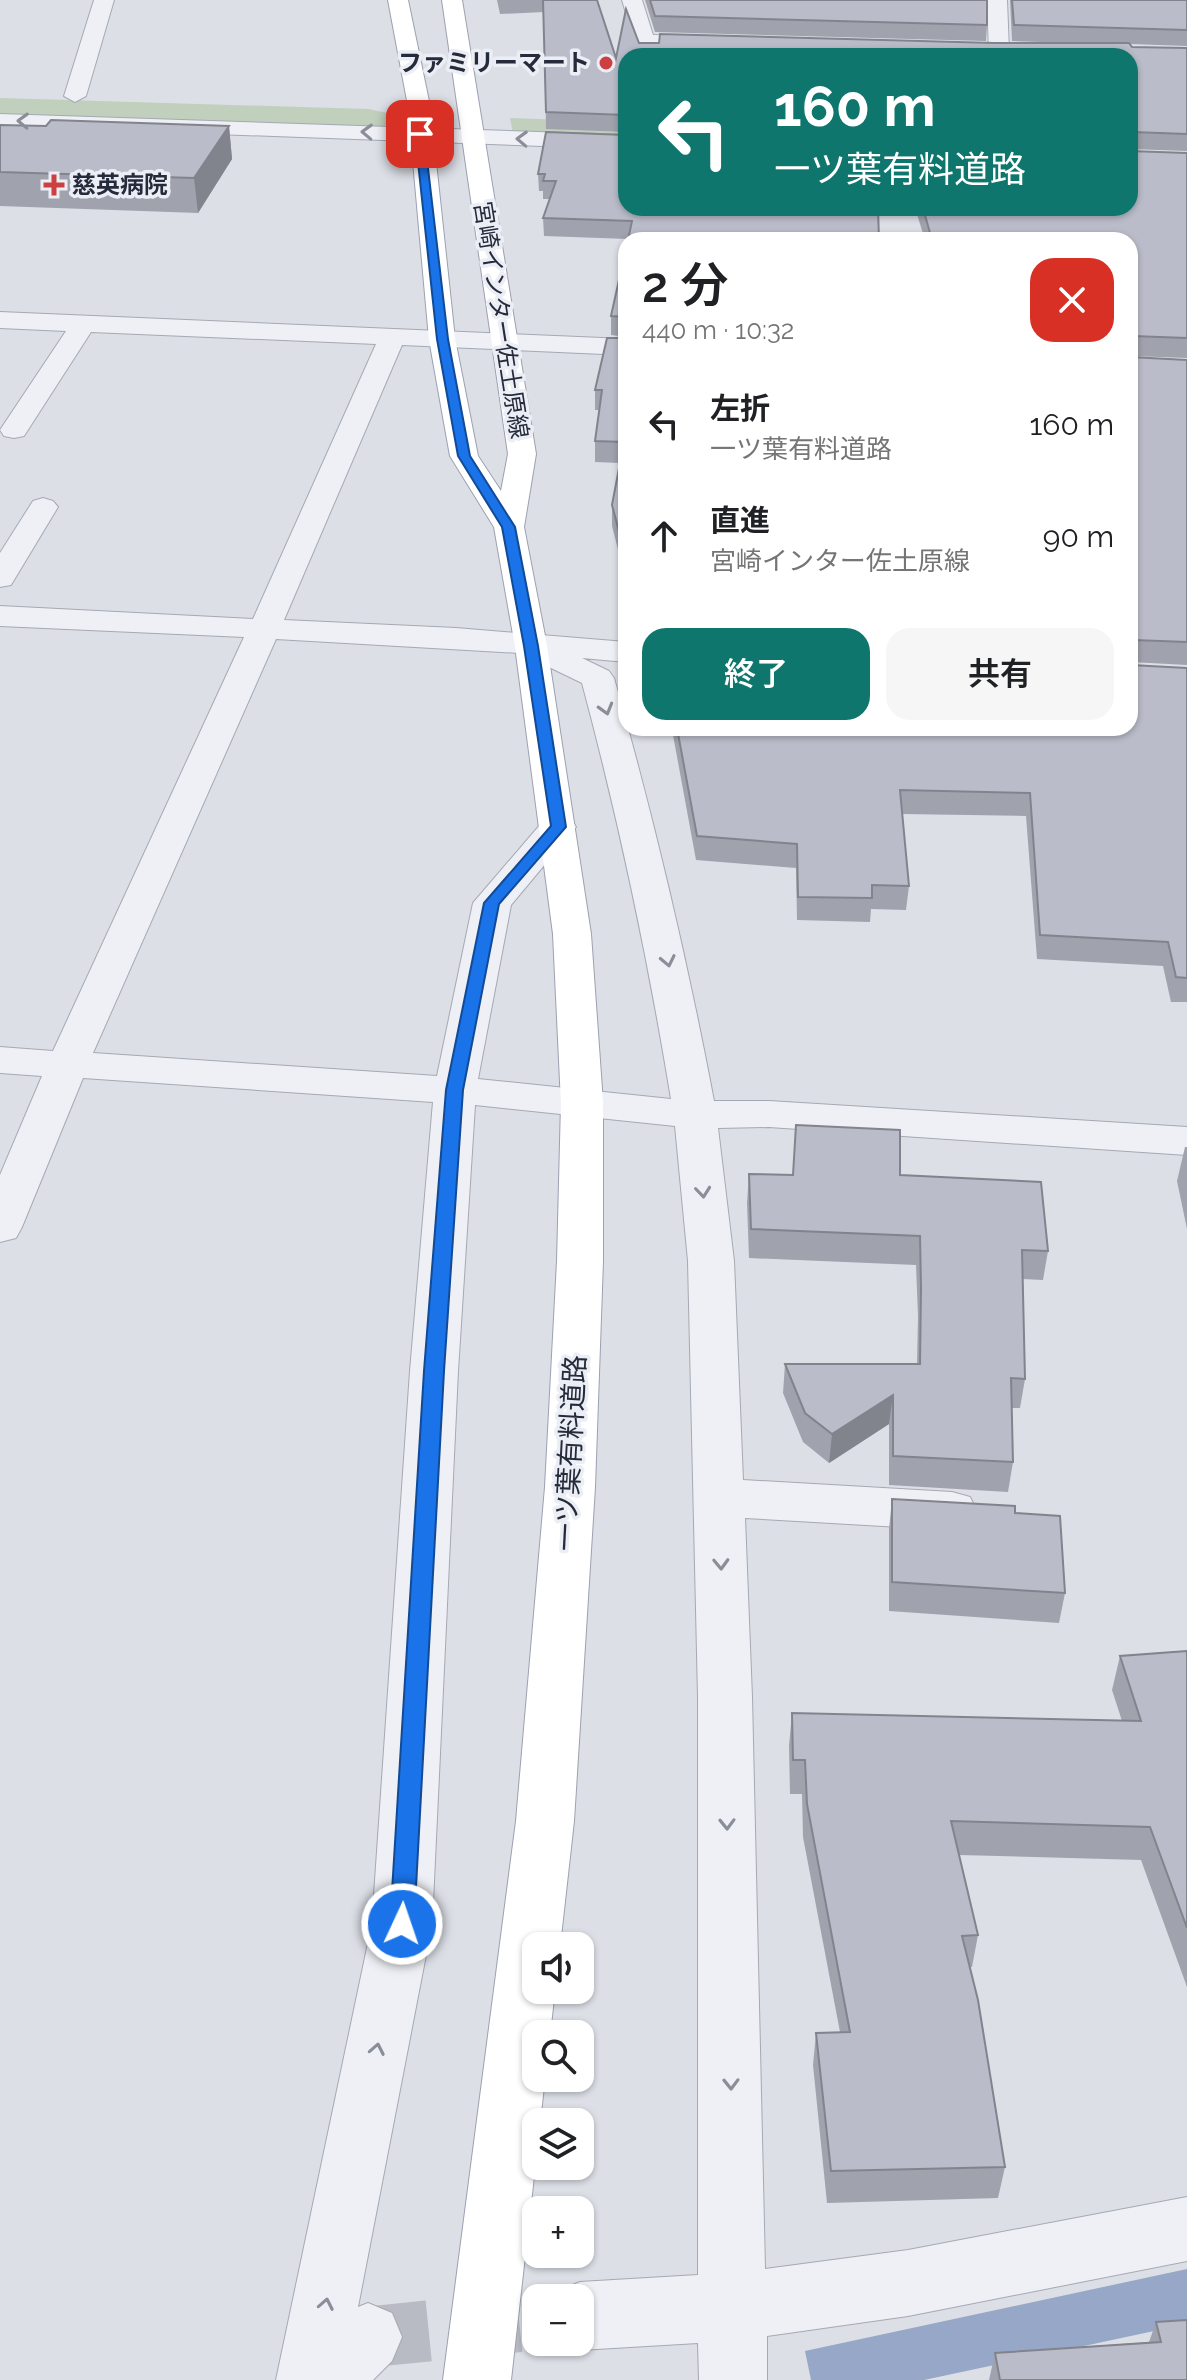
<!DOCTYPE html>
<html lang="ja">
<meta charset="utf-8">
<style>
body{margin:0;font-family:Raleway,"Noto Sans JP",sans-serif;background:#f6f6f6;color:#202124;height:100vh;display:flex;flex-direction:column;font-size:30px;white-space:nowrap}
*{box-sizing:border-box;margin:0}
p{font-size:26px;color:#757577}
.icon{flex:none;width:44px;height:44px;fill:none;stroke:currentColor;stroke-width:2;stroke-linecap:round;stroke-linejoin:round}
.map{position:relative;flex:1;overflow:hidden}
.details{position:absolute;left:618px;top:232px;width:520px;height:504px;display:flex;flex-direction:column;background:#fff;border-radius:24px;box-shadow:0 2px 6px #0004}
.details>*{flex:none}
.top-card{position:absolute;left:618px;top:48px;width:520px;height:168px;border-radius:24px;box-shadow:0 2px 6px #0004;background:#0f766e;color:#fff;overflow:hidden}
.controls{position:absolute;left:522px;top:1932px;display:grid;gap:16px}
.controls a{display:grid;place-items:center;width:72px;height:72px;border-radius:16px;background:#fff;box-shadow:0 2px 6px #0004;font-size:40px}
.pin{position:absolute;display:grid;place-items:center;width:68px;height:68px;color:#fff;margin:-34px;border-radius:16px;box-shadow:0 4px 12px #0006}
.me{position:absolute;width:88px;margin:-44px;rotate:3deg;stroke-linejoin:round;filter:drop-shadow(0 0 6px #0008)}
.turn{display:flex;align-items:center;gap:28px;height:168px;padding:0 24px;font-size:36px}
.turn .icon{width:104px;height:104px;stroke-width:2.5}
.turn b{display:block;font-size:56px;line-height:68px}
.round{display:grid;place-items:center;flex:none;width:84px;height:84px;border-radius:24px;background:#f6f6f6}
.head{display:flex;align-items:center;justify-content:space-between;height:136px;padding:0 24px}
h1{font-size:48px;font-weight:600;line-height:60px}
.cta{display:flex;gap:16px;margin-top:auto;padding:16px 24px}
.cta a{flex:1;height:92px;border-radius:24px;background:#0f766e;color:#fff;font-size:32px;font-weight:600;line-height:92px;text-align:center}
.cta a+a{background:#f6f6f6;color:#202124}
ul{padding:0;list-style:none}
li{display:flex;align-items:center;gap:24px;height:112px;padding:0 24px}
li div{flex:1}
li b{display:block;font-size:30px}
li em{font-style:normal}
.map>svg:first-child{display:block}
.green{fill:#c0d0bd}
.water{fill:#97a7c7}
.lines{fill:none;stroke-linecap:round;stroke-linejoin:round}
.stream{fill:#97a7c7;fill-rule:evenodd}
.minor-tunnel{stroke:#b8bbc4;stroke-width:61;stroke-dasharray:61 30;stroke-linecap:butt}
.minor-casing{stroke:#a5a9b3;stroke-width:2}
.primary-casing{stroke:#9ca1b2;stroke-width:2}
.minor{fill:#eff0f5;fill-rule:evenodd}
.primary{fill:#fff;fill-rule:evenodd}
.wall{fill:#a0a3ad}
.shaded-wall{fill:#82848d}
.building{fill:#babdc9;stroke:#82848d;stroke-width:2}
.oneway{stroke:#8a8e98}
.route{fill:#1a73e8;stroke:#114b97;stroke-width:2}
.poi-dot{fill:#cc4042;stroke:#ebeef4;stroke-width:3}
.labels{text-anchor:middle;stroke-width:7;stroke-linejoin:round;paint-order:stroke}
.far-poi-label{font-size:24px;font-weight:bold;fill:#262b3c;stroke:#ebeef4;text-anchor:end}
.far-street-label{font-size:24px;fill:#262b3c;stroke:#ebeef4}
.street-label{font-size:28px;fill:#262b3c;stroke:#ebeef4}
</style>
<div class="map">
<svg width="1187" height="2380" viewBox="0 0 1187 2380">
<rect width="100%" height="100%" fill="#dcdfe6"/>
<g class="green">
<path d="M0 98 368 109 397 115 398 123 374 128 0 115Z"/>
<path d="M510 118 626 122V136L513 133Z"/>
</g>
<path class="water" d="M1187 2269V2324L924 2380H811L805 2351Z"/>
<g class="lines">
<path class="stream" d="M854 234 966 237 971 240 857 239 854 238Z"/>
<path class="minor-tunnel" d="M368 2337 536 2320"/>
<g class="minor-casing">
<g id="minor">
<path d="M94 0H114L86 96 75 102 64 96Z"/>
<path d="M622 0H642L653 35 718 37 728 43 718 49 656 47 659 56H639Z"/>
<path d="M987 0H1007L1009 51 1006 55H992L989 51Z"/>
<path d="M0 114 626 135V149L0 126Z"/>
<path d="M0 312 626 339V355L402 345 284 620 456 628 626 642V662L582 658 609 671 614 678C653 815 687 958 714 1101H769L1187 1127V1155L769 1127 718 1128 734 1261 743 1480 952 1492 970 1497 977 1511 970 1525 952 1530 745 1518 752 1697 765 2269 908 2250 1187 2197V2261L908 2316 767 2336V2380H699L698 2343 580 2350 561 2342H580V2298H554L556 2292 580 2282 698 2275V1697L688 1261 675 1126 475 1105 458 1371 432 1924 358 2307 368 2303 392 2313 402 2337 392 2361 373 2380H276L372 1924 410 1371 433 1102 83 1078 22 1227 16 1238 0 1242V1175L42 1076 0 1073V1047L53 1051 244 637 0 626V606L253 619 376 344 91 332 24 436 14 438 4 436 0 430 66 331 0 328ZM276 639 520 653 582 683C619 821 648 959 671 1099L478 1079 511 905 576 827 571 819 558 816 545 819 473 903 437 1076 93 1053Z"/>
<path d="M43 498 53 501 58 507 11 585 0 587V553L33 501Z"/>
</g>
</g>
<g class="primary-casing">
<path id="primary" d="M388 0H408L430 106 455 339 478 456 501 491 508 454 442 0H462L536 454 524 527 547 646 591 934 603 1103V1261L595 1487 574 1821 560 1946H536V1990H555L550 2034H536V2078H545L540 2122H536V2159L511 2380H443L516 1821 545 1487 557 1261 561 1103 553 934 515 646 494 527 450 456 429 339 408 106Z"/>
</g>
<use href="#minor" class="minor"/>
<use href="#primary" class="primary"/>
</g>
<g class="wall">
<path d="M497 0H597L616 58 639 43H1074L1012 41 1010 0H1187V46L1130 44 1132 47 1187 48V151L1130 149V151L1187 153V358L1131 356V357L1187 360V665L1131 662V665L1187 668V1002H1171L1163 966 1037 959 1026 816 902 814 909 886 906 910 871 909 870 922 797 920 796 868 696 860 673 735V728H890L1018 730 1017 728H1130V240H925L915 208H1130V56H626V132L546 129 544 12 500 14Z"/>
<path d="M645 0H987V25L986 41 655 32Z"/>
<path d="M0 125 46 126H229L232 159 198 213 0 206Z"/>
<path d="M538 174 878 208 628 239 544 236 543 218 550 199H543V191H539Z"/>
<path d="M626 248V337L611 335V316Z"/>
<path d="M626 338V581L612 526V505L620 463 595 462V441L599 410H595V390Z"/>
<path d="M796 1125 900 1175 1048 1251 1043 1280 1023 1279 1025 1379 1020 1408H1012L1013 1462 1008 1492 889 1485V1424L829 1463 803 1442 783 1393 785 1364H917L918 1316 916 1265 749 1258 747 1203 749 1174 793 1175Z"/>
<path d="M1185 1147H1187V1229L1177 1181Z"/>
<path d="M892 1499 1015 1513 1065 1593 1059 1623 889 1611V1529Z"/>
<path d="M1187 1651V1987L1141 1860 959 1855 978 1935 972 1967H970L1005 2167 998 2198 827 2203 813 2065 816 2033 840 2032 803 1837 802 1794H790L789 1746 792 1713 1122 1721 1112 1690 1120 1656Z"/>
<path d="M1156 2322 1187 2380H989L995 2353 1149 2342Z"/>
</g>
<g class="shaded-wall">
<path d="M229 126 232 159 198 213 194 178Z"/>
<path d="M893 1395 889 1424 829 1463 832 1434Z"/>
</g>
<g class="building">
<path d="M543 0H597L616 58 626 9 639 43H659L660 34 994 43H1129L1132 47 1187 48V134L1133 132 1130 134V56H626V115L546 112Z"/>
<path d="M650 0H987V25L655 16Z"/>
<path d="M1012 0H1187V30L1014 25Z"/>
<path d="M51 120 229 126 194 178 0 172V125L46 126Z"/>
<path d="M546 132 626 135V208H878L879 240H628L632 221 543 218 556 181H543L545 174H538Z"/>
<path d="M1130 145V151L1187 153V338L1133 336 1130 339V240H932L923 208H1130Z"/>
<path d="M626 248V317L611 316Z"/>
<path d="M607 338H626V558L612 505 624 442 595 441 602 390H595Z"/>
<path d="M1130 341 1131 357 1187 360V642L1134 640 1131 643V665L1187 668V978L1176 977 1168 942 1040 935 1030 793 900 790 909 886 872 885V898L798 897 797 844 697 836 677 728H890L1024 730V728H1130Z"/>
<path d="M796 1125 900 1130V1175L1041 1182 1048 1251 1022 1250 1025 1379 1011 1378 1013 1462 893 1456V1395L832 1434 805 1413 785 1364H920L921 1287 920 1236 751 1229 749 1174 793 1175Z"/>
<path d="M892 1499 1015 1506V1513L1060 1516 1065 1593 892 1582Z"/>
<path d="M1187 1651V1928L1150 1827 951 1821 978 1935 962 1936 978 2000 1005 2167 831 2171 816 2033 850 2032 807 1804 805 1760H793L792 1713 1141 1721 1120 1656Z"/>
<path d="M1187 2320V2380H1000L995 2353 1161 2342 1156 2322Z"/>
</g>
<defs><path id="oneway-chevron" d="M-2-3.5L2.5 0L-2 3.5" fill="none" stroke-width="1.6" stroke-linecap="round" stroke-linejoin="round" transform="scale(2)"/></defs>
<g class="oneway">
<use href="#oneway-chevron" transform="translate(23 121) rotate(-178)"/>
<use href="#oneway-chevron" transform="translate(367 132) rotate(-178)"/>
<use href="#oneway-chevron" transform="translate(522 139) rotate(-178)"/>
<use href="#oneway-chevron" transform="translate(606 709) rotate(74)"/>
<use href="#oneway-chevron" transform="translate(668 961) rotate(78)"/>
<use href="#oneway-chevron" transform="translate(703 1192) rotate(84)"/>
<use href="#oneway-chevron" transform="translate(721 1564) rotate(88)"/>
<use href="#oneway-chevron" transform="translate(727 1824) rotate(89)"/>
<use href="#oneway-chevron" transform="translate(377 2049) rotate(-79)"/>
<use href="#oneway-chevron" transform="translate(731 2084) rotate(89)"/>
<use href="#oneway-chevron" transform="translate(326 2304) rotate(-79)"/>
</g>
<path class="route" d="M420 131 424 134 448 339 470 456 515 527 538 646 566 827 499 904 463 1090 444 1371 414 1924 410 1932 402 1935 393 1932 390 1924 424 1371 446 1090 484 903 551 826 524 646 502 527 458 456 437 339 415 134Z"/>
<g class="poi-dot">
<circle cx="606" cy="63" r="8"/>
<path d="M50 173h8v8h8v8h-8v8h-8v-8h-8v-8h8z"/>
</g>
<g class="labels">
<g class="far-poi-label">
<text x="590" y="71">ファミリーマート</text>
<text x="72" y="193" text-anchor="start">慈英病院</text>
</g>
<g class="far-street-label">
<text transform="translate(501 320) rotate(81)" y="8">宮崎インター佐土原線</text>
</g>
<g class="street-label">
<text transform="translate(570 1453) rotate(-87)" y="10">一ツ葉有料道路</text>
</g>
</g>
</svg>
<div class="controls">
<a><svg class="icon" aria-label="sound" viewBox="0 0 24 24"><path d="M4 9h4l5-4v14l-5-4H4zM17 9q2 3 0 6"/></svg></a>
<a><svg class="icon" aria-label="search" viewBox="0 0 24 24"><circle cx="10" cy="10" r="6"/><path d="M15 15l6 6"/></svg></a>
<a><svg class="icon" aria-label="layers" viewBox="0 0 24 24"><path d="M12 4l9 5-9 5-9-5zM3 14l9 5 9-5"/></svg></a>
<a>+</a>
<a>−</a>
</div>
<div class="pin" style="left:420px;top:134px;background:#d93025"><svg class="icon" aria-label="arrive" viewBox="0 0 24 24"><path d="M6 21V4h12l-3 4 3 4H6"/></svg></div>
<svg class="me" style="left:402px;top:1924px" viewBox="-20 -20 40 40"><circle r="17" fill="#1a73e8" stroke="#fff" stroke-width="3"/><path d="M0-11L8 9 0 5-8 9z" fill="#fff"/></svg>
<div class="top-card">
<div class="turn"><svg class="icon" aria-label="left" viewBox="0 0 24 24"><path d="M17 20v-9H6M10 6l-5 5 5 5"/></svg><div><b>160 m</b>一ツ葉有料道路</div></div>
</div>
<section class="details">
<div class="head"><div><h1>2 分</h1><p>440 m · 10:32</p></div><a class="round" style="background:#d93025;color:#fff"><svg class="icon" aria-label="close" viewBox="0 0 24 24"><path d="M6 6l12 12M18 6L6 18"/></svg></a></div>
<ul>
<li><svg class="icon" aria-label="left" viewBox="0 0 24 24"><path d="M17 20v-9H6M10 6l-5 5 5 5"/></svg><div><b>左折</b><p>一ツ葉有料道路</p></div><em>160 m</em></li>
<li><svg class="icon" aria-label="ahead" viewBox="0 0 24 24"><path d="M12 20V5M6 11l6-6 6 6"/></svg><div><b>直進</b><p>宮崎インター佐土原線</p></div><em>90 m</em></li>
</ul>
<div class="cta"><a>終了</a><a>共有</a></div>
</section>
</div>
